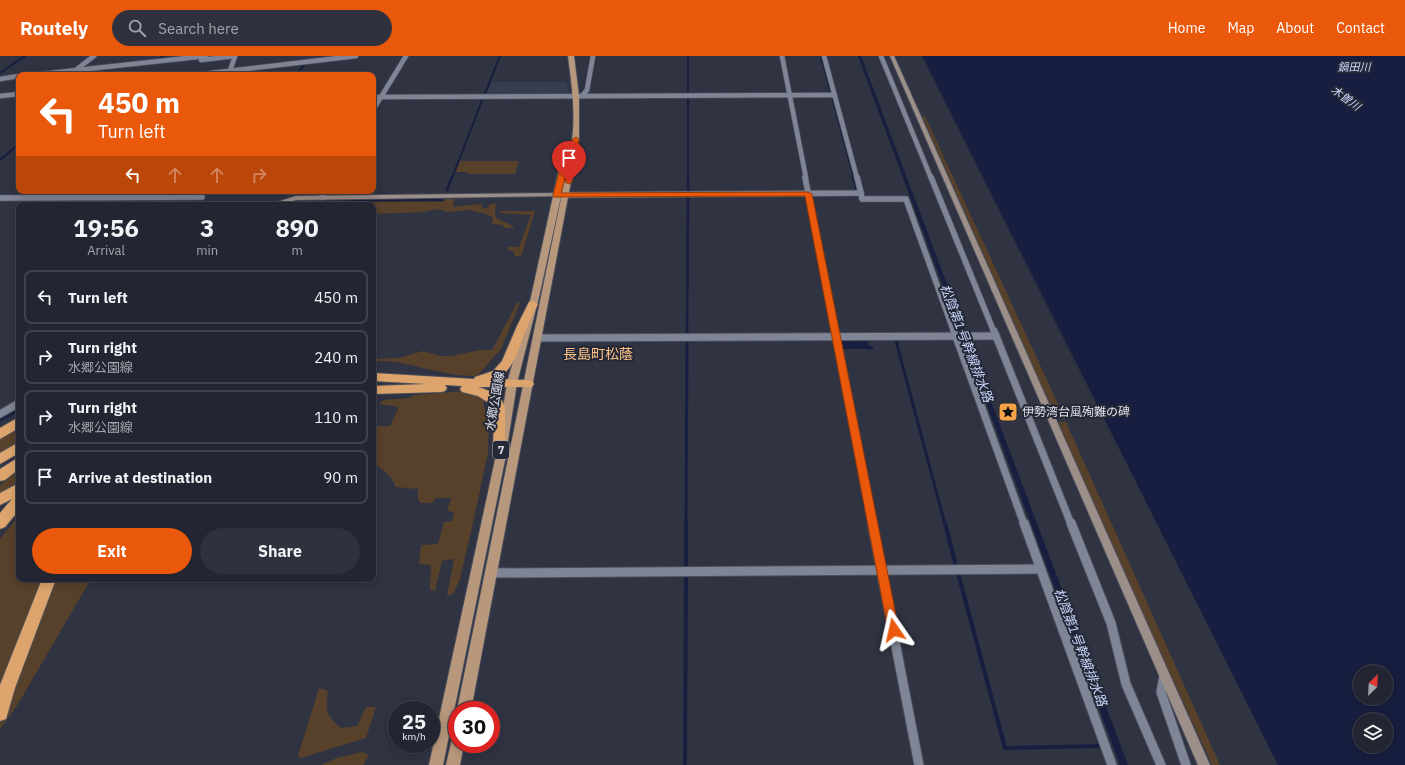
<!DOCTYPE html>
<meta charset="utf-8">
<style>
body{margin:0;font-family:"IBM Plex Sans","Noto Sans JP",sans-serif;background:#2f323e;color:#f1f3f6;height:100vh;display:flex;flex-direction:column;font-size:15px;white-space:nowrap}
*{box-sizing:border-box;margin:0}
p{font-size:13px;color:#a3a5ac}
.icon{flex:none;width:22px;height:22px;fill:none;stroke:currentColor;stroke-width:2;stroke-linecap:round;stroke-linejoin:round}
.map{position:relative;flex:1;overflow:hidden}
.details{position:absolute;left:16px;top:146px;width:360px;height:380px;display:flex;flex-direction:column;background:#232632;border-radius:8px;box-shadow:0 2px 10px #0003,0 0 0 1px #40434d}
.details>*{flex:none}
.banner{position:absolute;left:16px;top:16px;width:360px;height:122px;border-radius:8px;box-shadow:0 2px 10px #0003,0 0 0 1px #40434d;background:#ea580c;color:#fff;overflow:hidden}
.needle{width:26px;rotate:24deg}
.buttons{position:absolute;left:1353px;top:609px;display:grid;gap:8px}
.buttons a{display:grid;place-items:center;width:40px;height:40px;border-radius:50%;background:#232632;box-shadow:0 2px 10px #0003,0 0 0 1px #40434d;font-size:20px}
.speed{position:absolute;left:388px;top:645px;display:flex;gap:8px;font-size:20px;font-weight:700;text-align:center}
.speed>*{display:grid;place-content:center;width:52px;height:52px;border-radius:50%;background:#232632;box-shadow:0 2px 10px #0003,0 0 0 1px #40434d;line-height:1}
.speed small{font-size:10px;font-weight:400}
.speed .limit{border:6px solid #d22;background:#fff;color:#111}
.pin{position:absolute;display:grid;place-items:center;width:34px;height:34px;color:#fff;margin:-41px -17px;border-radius:50% 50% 50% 0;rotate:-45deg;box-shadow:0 0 4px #0007}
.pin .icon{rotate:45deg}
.me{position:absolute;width:44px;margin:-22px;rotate:349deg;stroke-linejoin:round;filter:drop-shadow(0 0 3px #0008)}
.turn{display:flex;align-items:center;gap:14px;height:84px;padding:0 16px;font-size:18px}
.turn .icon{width:52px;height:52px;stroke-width:2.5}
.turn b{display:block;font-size:28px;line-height:34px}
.lanes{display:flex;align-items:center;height:38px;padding:0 16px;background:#0003;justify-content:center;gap:20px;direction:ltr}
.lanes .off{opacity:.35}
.eta{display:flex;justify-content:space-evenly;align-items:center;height:68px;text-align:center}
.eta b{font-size:24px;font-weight:700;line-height:28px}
.action{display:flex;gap:8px;margin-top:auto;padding:8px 16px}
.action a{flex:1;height:46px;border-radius:24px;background:#ea580c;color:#fff;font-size:16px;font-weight:700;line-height:46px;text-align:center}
.action a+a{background:#2f323e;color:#f1f3f6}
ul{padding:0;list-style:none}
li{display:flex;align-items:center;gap:12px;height:54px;margin:0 8px 6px;padding:0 8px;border:2px solid #40434d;border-radius:8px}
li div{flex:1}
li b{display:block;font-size:15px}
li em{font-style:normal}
header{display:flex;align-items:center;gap:24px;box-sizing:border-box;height:56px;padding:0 20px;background:#ea580c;color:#fff}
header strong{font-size:19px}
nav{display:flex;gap:22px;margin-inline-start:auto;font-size:14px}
.search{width:280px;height:36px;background:#2f323e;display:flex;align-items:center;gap:10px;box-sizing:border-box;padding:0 14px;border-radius:22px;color:#a3a5ac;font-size:15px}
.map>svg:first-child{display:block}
.built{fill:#373c51}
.green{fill:#58412a}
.water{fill:#171e3f;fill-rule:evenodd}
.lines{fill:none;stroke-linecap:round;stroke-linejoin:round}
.stream-far3{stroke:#171e3f;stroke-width:2}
.stream-far2{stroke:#171e3f;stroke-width:2.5}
.stream-far1{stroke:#171e3f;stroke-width:3}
.stream{stroke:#171e3f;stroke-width:4}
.street-far3-casing{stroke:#4b4f5b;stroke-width:6}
.street-far2-casing{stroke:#4b4f5b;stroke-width:7}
.street-far1-casing{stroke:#4b4f5b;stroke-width:9}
.street-casing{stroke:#4b4f5b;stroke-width:11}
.secondary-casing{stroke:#4b4f5b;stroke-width:2}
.primary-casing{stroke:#4b4f5b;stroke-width:2}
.highway-casing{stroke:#4b4f5b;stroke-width:2}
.street-far3{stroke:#808596;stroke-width:4.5}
.street-far2{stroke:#808596;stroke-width:5.5}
.street-far1{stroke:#808596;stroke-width:7}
.street{stroke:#808596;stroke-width:9}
.secondary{fill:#9c8f8a;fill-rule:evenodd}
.primary{fill:#b8987d;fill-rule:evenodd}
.highway{fill:#dda56d;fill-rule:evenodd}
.route{fill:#ea580c;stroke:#983908}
.labels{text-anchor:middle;stroke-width:4;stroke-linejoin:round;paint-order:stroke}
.far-water-label{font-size:11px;font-style:italic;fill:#cad6fd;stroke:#252937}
.shield{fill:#252937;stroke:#a7aab5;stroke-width:1}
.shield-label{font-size:11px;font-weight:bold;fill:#dfe2eb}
.street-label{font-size:12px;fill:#dfe2eb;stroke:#252937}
.poi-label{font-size:12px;fill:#dfe2eb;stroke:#252937;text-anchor:start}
.water-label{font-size:13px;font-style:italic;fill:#cad6fd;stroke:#252937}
.quarter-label{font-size:14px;fill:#fcc288;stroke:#252937}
</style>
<header>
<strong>Routely</strong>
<div class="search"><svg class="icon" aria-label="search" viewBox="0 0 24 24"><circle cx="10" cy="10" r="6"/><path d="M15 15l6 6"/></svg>Search here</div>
<nav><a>Home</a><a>Map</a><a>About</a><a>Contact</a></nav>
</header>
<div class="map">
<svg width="1405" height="709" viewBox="0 0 1405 709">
<rect width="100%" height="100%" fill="#2f3342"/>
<path class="built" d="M492 26H567L569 39 486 40Z"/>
<g class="green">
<path d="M922 60H925L1065 363H1059L1057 358H1054Z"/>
<path d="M460 105H519L515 118H468V116H456Z"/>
<path d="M444 143H454L453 151 480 148 482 149V152H488L490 148H496L495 160C500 166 508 166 513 171V175L512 172H504L503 169 492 168 493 164 492 161 486 158 469 154 448 156 438 153 424 156 373 158V149H283L295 145H443Z"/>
<path d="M501 155H535L521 201 515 200 513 195 508 194V191H519L531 159 500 157Z"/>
<path d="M517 247H520L501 293 477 320C449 321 422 310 395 306 388 305 380 305 373 305V303L399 302 423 295 441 300H451L481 294H492Z"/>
<path d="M464 335 477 338 485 344 483 348 489 362 488 397 473 467 460 523 453 538 447 540 454 503 442 505 435 535 430 534 431 509 419 508 421 489 438 488 444 466 452 465 454 456 447 455 451 442H436L432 447H420L418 442V433L396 431 390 420 373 406V370H390L399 351 379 348 383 344 411 342 414 339Z"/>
<path d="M1058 366H1066L1220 709H1212L1162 600Z"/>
<path d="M19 370V387L0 398V382Z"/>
<path d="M19 414V428L0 441V429Z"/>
<path d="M19 459V523H91L18 648 0 673V483Z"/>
<path d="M319 632 328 635C325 654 326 660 341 672L357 670 366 651H376L366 682 301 702 298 700Z"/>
<path d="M362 696 369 699 363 709H321L337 702Z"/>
</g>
<g class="water">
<path d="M858 0H861L1128 709H1120Z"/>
<path d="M922 0H1405V709H1278ZM1360 616H1386V642H1360ZM1360 664H1386V690H1360Z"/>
<path d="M871 282V285H868L869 290H873V293H843L841 283Z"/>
</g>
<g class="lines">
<g class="stream-far3">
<path d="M688 0V39"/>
<path d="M821 1 831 37"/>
<path d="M158 5 163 0"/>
<path d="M0 17 25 0"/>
<path d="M296 19 305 8"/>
<path d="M484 40 500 0"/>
<path d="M688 41V122"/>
<path d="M832 41 854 122"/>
<path d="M0 104 19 88"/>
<path d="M452 122 483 42"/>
</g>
<g class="stream-far2">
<path d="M688 121V136"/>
<path d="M853 121 857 135"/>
<path d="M447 134 452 121"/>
<path d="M201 139 204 135"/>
<path d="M298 145 443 144"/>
<path d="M193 149 198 143"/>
<path d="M687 276 688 140"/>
</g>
<g class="stream-far1">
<path d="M687 279V275"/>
<path d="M896 285 945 468"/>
<path d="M0 364 19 354"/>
<path d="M686 468 687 284"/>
</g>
<g class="stream">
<path d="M945 467 956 510"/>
<path d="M686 510V467"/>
<path d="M958 517 1005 692 1100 690"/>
<path d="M685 709 686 520"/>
</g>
<g class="street-far3-casing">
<g id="street-far3">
<path d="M782 0 806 122"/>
<path d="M824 0 857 122"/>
<path d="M881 0 931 122"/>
<path d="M201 4 235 0"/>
<path d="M77 13 94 0"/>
<path d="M230 15 235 0"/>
<path d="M32 19 206 0"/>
<path d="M194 19 356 0"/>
<path d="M0 23 19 20"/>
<path d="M0 40 19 38"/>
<path d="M582 40 587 34 593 0"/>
<path d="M373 41 835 39"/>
<path d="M373 54 406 0"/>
</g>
</g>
<g class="street-far2-casing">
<g id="street-far2">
<path d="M805 121 835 276"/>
<path d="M931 121 994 276"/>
<path d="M861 137 862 143H906L954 276"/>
<path d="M566 139 861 137 857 121"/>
<path d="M322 141 325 135"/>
<path d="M0 142 202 141"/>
</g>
</g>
<g class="street-far1-casing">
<g id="street-far1">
<path d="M835 275 872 468"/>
<path d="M954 275 1024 468"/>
<path d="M994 275 1071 468"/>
<path d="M537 282 996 280"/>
<path d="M0 358 19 347"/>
</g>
</g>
<g class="street-casing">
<g id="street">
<path d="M872 467 919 709"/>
<path d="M1024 467 1112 709"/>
<path d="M1071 467 1111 567 1126 628 1161 709"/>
<path d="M491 517 1040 513"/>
<path d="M1164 619 1161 636 1186 709"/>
</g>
</g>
<g class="secondary-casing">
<g id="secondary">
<path d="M890 0H894L1210 709H1198Z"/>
<path d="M563 137 565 138V140L296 144 278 149H268L296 140Z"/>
</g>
</g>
<g class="primary-casing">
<g id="primary">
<path d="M568 0H574L579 40V83L471 654H457L567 113 539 241 517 327 505 404 443 709H429L495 404 507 327 531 241 559 113 567 97 570 95C577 64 572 31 568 0Z"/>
<path d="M457 681V688H464L460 709H446L452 683Z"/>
</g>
</g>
<g class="highway-casing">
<g id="highway">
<path d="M533 245 538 248C533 257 529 267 525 276 518 294 514 314 496 323L528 324 532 325 534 328 532 331H478C512 341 504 351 505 380 506 387 509 395 505 401L501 403 497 401C488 385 499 365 492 349L478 340 462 336 460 333 462 330 445 329 447 332 445 335 441 336 373 338V330L426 328 373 325V317L474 323 475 321 493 315 502 305 517 270 529 246Z"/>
<path d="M19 361V372L0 383V372Z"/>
<path d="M19 386V397L0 408V397Z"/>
<path d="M19 401V413L5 424 0 425V413Z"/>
<path d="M19 427V454L5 471 0 473V457L12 443 0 449V437Z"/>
<path d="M42 523H56L15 632 6 663 0 665V629Z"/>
</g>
</g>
<use href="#street-far3" class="street-far3"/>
<use href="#street-far2" class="street-far2"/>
<use href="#street-far1" class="street-far1"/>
<use href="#street" class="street"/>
<use href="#secondary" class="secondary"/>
<use href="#primary" class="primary"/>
<use href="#highway" class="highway"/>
</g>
<path class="route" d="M576 81 579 83 572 126 569 128 565 126 569 107 561 137 808 136 812 138 899 574 898 578 894 579 890 578 888 574 805 140 554 141 553 139 560 113 573 83Z"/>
<defs>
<g id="sight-square" transform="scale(1)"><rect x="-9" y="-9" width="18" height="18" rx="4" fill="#f5a346" stroke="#252937"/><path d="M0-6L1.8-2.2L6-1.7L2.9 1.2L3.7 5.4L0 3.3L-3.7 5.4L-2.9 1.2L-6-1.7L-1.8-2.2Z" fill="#111"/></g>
</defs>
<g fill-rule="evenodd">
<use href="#sight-square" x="1008" y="356"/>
</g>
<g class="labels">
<g class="far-water-label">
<text x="1354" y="15">鍋田川</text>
<text transform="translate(1346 42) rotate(36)" y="4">木曽川</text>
</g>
<rect class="shield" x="493" y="385" width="16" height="18" rx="3"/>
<g class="shield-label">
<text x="501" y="398">7</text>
</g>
<g class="street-label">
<text transform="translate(495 345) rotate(-80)" y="4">水郷公園線</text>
</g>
<g class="poi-label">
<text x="1022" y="360">伊勢湾台風殉難の碑</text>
</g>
<g class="water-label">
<text transform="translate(967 287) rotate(69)" y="5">松陰第1号幹線排水路</text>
<text transform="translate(1081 591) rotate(69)" y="5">松陰第1号幹線排水路</text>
</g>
<g class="quarter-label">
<text x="598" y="303">長島町松蔭</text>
</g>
</g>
</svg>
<div class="buttons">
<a><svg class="needle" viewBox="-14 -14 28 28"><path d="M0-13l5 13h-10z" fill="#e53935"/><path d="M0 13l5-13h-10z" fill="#a3a5ac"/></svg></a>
<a><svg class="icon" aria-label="layers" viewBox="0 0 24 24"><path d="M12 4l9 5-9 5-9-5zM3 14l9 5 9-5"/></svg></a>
</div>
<div class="speed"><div>25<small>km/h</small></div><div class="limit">30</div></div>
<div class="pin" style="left:569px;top:126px;background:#d93025"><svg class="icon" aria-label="arrive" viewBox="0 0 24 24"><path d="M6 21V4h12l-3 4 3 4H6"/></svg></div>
<svg class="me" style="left:894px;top:574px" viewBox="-20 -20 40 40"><path d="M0-17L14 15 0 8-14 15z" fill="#ea580c" stroke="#fff" stroke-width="4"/></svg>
<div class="banner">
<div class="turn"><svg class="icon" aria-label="left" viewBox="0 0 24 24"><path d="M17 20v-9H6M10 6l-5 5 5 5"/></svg><div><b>450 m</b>Turn left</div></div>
<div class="lanes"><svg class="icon" aria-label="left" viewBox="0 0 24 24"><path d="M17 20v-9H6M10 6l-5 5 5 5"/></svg><svg class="icon off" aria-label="ahead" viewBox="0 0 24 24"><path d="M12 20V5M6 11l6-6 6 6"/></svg><svg class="icon off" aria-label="ahead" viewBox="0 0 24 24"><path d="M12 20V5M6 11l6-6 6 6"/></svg><svg class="icon off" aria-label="right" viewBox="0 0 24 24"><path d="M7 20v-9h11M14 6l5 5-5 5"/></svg></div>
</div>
<section class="details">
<div class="eta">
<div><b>19:56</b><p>Arrival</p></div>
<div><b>3</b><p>min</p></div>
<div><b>890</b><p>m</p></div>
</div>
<ul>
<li><svg class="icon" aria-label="left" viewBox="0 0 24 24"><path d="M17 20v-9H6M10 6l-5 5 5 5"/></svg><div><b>Turn left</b></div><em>450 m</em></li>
<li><svg class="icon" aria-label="right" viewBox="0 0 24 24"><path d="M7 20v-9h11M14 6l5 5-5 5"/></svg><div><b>Turn right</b><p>水郷公園線</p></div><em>240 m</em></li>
<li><svg class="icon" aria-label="right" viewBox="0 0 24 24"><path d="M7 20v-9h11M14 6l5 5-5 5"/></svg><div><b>Turn right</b><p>水郷公園線</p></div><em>110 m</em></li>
<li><svg class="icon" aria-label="arrive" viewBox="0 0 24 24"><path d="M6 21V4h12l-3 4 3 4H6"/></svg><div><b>Arrive at destination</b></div><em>90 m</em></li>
</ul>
<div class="action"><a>Exit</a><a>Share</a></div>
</section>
</div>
